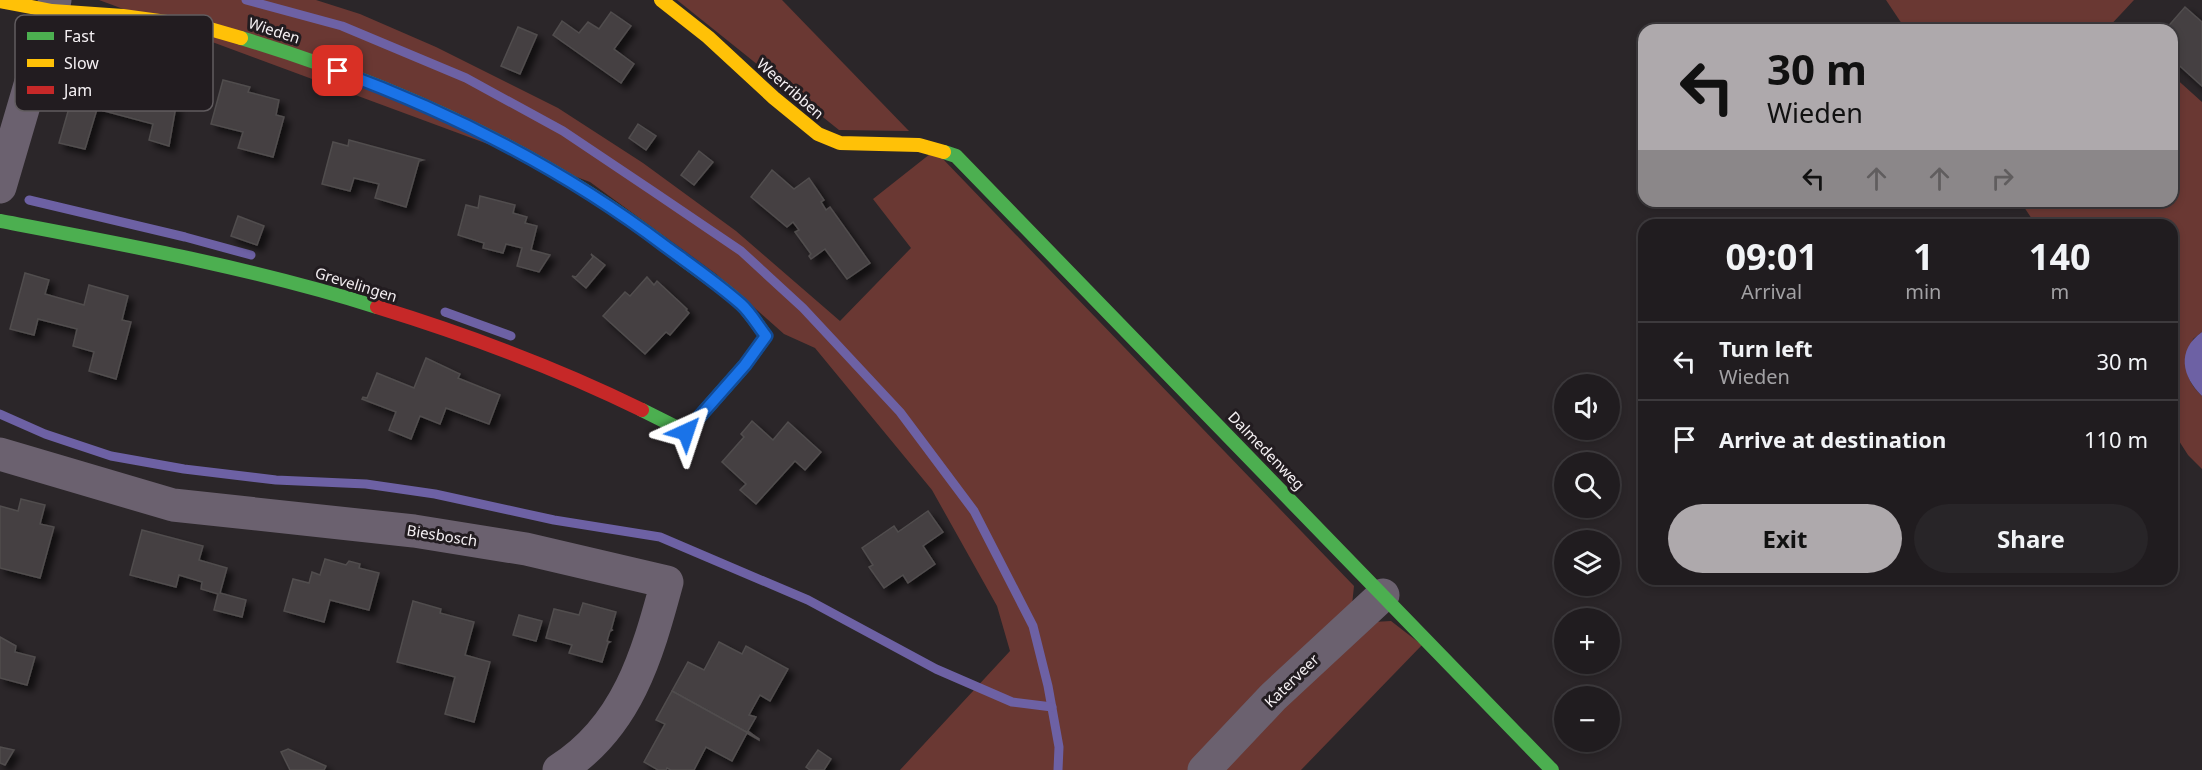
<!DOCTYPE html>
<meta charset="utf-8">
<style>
body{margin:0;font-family:"Noto Sans",sans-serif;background:#282528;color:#f1f3f6;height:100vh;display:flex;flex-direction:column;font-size:22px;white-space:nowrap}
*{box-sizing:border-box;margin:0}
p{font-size:20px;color:#a2a1a4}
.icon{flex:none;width:33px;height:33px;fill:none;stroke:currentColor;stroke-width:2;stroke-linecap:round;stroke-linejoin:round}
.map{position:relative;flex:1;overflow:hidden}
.side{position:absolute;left:1638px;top:219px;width:540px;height:366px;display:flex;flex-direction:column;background:#201c1f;border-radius:18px;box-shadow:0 3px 9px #0003,0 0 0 2px #3d3a3d}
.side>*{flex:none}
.banner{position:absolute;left:1638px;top:24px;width:540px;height:183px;border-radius:18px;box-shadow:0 3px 9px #0003,0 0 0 2px #3d3a3d;background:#aea9ac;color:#111;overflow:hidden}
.controls{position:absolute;left:1554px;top:374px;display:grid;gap:12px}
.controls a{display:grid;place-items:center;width:66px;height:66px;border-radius:50%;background:#201c1f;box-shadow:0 3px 9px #0003,0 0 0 2px #3d3a3d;font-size:30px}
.pin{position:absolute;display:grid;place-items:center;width:51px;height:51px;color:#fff;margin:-26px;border-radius:12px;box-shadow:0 3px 9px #0006}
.me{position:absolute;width:66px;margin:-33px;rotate:42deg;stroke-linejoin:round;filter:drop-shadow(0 0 4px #0008)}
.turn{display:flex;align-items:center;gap:21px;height:126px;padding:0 30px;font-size:27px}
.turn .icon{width:78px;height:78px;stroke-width:2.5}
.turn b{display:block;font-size:42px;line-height:51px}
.lanes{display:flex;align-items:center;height:57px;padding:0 30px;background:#0003;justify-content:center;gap:30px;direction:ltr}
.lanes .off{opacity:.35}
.eta{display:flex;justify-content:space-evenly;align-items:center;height:102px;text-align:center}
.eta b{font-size:36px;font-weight:700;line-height:42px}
.action{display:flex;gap:12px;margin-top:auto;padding:12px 30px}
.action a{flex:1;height:69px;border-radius:36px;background:#aea9ac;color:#111;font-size:24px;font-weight:700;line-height:69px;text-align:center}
.action a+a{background:#282528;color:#f1f3f6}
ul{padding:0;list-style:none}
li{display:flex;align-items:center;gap:18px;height:78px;padding:0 30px;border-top:2px solid #3d3a3d}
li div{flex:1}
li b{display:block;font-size:22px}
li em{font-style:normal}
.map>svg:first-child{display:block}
.green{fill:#6a3833}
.water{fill:#6d61a4}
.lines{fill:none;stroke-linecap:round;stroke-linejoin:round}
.stream{stroke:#6d61a4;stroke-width:9}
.building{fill:#444042;stroke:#514d4e;stroke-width:1.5;filter:url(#shadow)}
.street{stroke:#6b616f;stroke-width:33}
.fast{stroke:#4caf50;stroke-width:14}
.slow{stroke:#ffc107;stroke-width:14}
.jam{stroke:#c62828;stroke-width:14}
.route-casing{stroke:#114b97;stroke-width:15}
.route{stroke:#1a73e8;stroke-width:10}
.labels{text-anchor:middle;stroke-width:6;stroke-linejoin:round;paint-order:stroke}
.street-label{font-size:15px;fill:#f5f0f3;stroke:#221c20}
.key{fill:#221c20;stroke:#615c5f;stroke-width:1.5}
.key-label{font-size:16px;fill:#f5f0f3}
</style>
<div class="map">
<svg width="2202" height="770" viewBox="0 0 2202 770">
<defs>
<filter id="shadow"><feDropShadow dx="5.5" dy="5.5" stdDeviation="3" flood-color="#0009"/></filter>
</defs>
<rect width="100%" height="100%" fill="#2b2629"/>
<g class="green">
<path d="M99 0H316L360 14 436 47 558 108 643 163 736 231 840 321 911 248 873 199 930 154 942 158 1354 586 1352 605 1195 770H900L1010 651 997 606 932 490 815 348 784 334 716 274 590 182Z"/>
<path d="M677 0H782L909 131 839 130Z"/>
<path d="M1886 0H2134L2106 30H1906Z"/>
<path d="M2172 75 2202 102V332L2193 339C2187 365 2181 376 2202 396V469L2188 455 2172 430V225H2036L2020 201H2172Z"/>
<path d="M1391 621 1422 645 1301 770H1215L1373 622Z"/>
</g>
<path class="water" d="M2202 332V396C2182 377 2176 350 2202 332Z"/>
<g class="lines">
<g class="stream">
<path d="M246 0 342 26 466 78 563 131 654 192 741 251 803 308 900 412 974 511 1033 626 1048 686 1059 747 1058 770"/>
<path d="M29 200 185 237 251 255"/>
<path d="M445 312 511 336"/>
<path d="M0 414 45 434 111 456 184 469 276 480 366 484 435 494 554 520 660 537 808 600 936 669 1012 702 1052 707"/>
</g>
</g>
<g class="building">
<path d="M2185 7 2202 22V86L2172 59V30H2165Z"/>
<path d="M611 12 631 26 614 49 634 64 621 83 553 35 562 21 579 33 588 22 599 29Z"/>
<path d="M518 27 537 35 520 74 501 66Z"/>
<path d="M101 61 156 75 157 71 160 72 153 99 176 106 169 146 149 140 153 124 97 109 85 149 59 143 81 66 99 71Z"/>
<path d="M223 80 250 87 248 92 279 100 276 115 284 117 273 157 238 148 243 132 211 124Z"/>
<path d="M638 124 656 136 646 150 629 138Z"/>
<path d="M349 140 423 160 419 161 406 207 375 198 379 184 354 178 350 191 322 184 333 142 348 146Z"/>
<path d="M699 151 713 162 694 185 681 175Z"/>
<path d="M772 170 794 189 809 178 824 200 821 202 826 210 830 207 870 263 847 279 825 249 811 259 809 256 811 254 795 232 799 230 793 222 787 227 751 197Z"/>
<path d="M480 196 515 205 513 213 527 217 525 223 537 226 531 250 550 255 539 272 517 266 522 248 506 244 503 253 483 248 484 243 458 235 466 205 478 208Z"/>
<path d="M238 216 264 226 257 245 231 236Z"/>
<path d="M591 254 605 265 586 288 572 276 576 277 593 257Z"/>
<path d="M25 273 49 280 45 294 84 305 89 285 128 296 122 320 131 322 116 379 89 371 94 352 73 346 77 329 38 319 34 335 10 329Z"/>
<path d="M647 277 654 285 657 281 687 309 686 310 689 313 670 335 666 332 645 354 603 316 625 292 630 296Z"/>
<path d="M426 358 460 374 458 378 500 395 489 424 446 408 440 424 420 416 411 439 389 430 396 412 362 399 363 397 367 398 377 373 414 388Z"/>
<path d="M752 421 773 440 788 422 821 452 805 470 795 461 756 504 740 490 746 484 722 462 744 437 741 434Z"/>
<path d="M21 499 45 505 40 524 54 527 40 578 0 568V506L18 511Z"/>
<path d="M928 511 943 532 923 546 935 564 908 583 903 575 884 588 869 567 873 565 862 548 894 526 898 532Z"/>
<path d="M142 530 203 546 199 560 227 568 220 593 246 600 242 617 214 610 218 594 201 589 202 582 179 575 176 587 130 575Z"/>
<path d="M325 559 346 565 349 561 360 564 359 568 379 573 369 610 330 600 324 622 284 611 293 579 309 583 312 572 320 575Z"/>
<path d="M413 601 441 609 440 613 474 622 465 655 490 662 474 722 445 714 455 677 397 662Z"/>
<path d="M583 603 616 612 611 630H613L610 631 607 641 610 642 608 643 602 662 569 653 572 645 546 638 554 609 579 615Z"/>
<path d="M519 615 542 621 536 641 513 635Z"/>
<path d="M0 637 16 646 15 652 35 657 27 685 0 678Z"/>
<path d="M719 642 742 654 746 646 788 669 770 701 760 695 749 715 756 717 748 731 759 739 672 691 688 662 704 670Z"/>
<path d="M672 691 759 739V740L747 733 732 761 706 747 694 770H671L667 768 666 770H658L644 762 665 724 656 720Z"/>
<path d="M0 747 14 750 5 765 0 763Z"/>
<path d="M288 749 326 766 324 770H290L281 752Z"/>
<path d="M818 750 831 759 824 770H810L806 767Z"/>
</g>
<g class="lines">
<g class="street">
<path d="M0 187 55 0"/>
<path d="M0 454 173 505 414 531 526 549 667 582C647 656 627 727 559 770"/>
<path d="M1204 770 1273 697 1383 595"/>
</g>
<g class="fast">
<path d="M241 38C397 85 547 154 676 254 695 269 728 290 744 307 752 316 759 326 766 336L745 365 686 432 642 410"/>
<path d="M944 152 956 156 1552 770"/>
<path d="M0 221C127 245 253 268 377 307"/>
</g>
<g class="slow">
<path d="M661 0 708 37 774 98 818 134 840 143 919 145 944 152"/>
<path d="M0 1 52 11 123 16 203 27 241 38"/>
</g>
<path class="jam" d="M377 307C468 335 557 368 642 410"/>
</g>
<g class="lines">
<g class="route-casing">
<path id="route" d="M338 71C455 114 566 171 665 246 691 265 717 283 741 304 751 313 758 326 766 336L745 365 686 432"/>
</g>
<use href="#route" class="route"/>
</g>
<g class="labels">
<g class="street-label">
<text transform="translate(274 31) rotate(18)" y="5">Wieden</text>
<text transform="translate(790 89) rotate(41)" y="5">Weerribben</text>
<text transform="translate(356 285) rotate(17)" y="5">Grevelingen</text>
<text transform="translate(1266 451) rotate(46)" y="5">Dalmedenweg</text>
<text transform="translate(442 536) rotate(9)" y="5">Biesbosch</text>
<text transform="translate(1292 681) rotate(-44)" y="5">Katerveer</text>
</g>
</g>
<rect x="15" y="15" width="198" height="96" rx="9" class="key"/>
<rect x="27" y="32" width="27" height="8" fill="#4caf50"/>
<rect x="27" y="59" width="27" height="8" fill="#ffc107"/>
<rect x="27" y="86" width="27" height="8" fill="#c62828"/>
<g class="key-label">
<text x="64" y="42">Fast</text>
<text x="64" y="69">Slow</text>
<text x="64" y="96">Jam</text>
</g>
</svg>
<div class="controls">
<a><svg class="icon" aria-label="sound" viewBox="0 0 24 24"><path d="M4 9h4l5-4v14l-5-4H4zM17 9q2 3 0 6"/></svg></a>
<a><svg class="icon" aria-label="search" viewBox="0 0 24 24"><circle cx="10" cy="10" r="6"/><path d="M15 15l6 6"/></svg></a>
<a><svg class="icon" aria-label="layers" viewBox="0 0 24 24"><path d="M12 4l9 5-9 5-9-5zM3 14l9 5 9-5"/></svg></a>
<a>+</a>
<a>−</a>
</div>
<div class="pin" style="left:338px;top:71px;background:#d93025"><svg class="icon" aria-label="arrive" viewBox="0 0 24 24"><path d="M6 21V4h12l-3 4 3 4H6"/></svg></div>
<svg class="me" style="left:686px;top:432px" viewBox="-20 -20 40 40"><path d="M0-17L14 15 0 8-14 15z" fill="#1a73e8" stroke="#fff" stroke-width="4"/></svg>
<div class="banner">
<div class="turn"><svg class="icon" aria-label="left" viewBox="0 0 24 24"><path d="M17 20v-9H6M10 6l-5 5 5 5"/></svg><div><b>30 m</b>Wieden</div></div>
<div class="lanes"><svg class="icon" aria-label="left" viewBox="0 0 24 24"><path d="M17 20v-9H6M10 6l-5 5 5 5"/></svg><svg class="icon off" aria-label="ahead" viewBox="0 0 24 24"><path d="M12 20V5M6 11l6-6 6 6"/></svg><svg class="icon off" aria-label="ahead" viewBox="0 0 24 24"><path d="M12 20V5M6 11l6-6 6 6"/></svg><svg class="icon off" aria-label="right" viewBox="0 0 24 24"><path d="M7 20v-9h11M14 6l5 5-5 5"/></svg></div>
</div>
<section class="side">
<div class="eta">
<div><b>09:01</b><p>Arrival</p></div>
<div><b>1</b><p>min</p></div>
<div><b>140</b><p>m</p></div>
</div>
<ul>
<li><svg class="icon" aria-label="left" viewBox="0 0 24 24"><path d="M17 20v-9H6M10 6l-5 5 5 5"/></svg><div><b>Turn left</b><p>Wieden</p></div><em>30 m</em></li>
<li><svg class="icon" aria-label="arrive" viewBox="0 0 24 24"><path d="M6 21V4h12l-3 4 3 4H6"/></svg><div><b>Arrive at destination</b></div><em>110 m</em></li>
</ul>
<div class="action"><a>Exit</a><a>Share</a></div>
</section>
</div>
